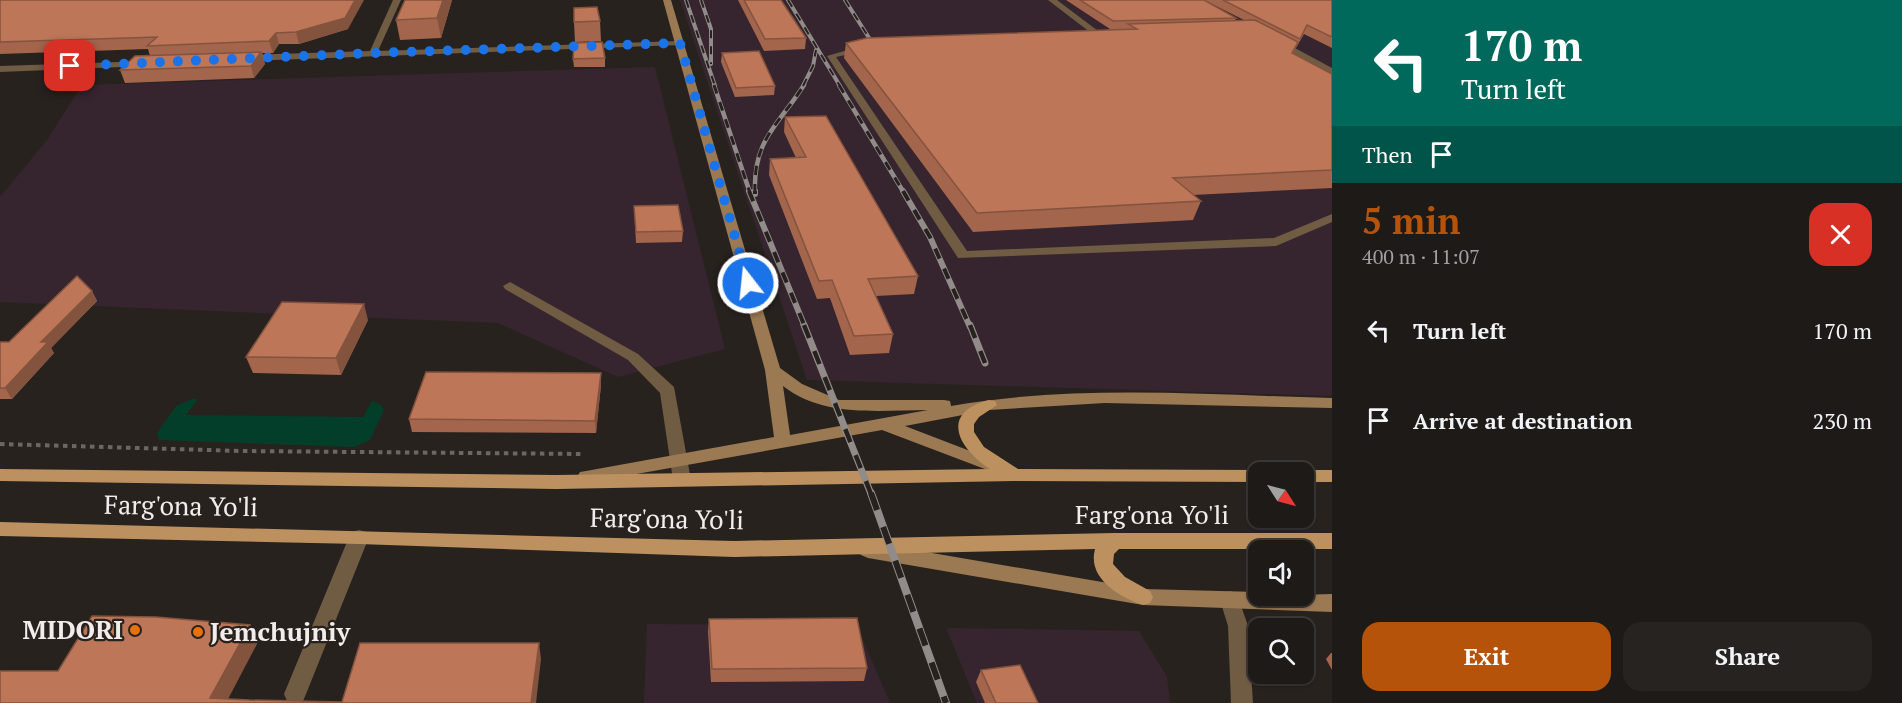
<!DOCTYPE html>
<meta charset="utf-8">
<style>
body{margin:0;font-family:"PT Serif",serif;background:#262320;color:#f1f3f6;height:100vh;display:flex;flex-direction:column;font-size:22px;white-space:nowrap}
*{box-sizing:border-box;margin:0}
p{font-size:20px;color:#a1a1a1}
.icon{flex:none;width:33px;height:33px;fill:none;stroke:currentColor;stroke-width:2;stroke-linecap:round;stroke-linejoin:round}
.map{position:relative;flex:1;overflow:hidden}
.drawer{display:flex;flex-direction:column;background:#1e1a17;width:570px}
.drawer>*{flex:none}
.hud{background:#00695c;color:#fff;overflow:hidden}
.needle{width:39px;rotate:126deg}
.buttons{position:absolute;left:1248px;top:462px;display:grid;gap:12px}
.buttons a{display:grid;place-items:center;width:66px;height:66px;border-radius:12px;background:#1e1a17;box-shadow:0 2px 4px #0004,0 0 0 2px #3c3836;font-size:30px}
.pin{position:absolute;display:grid;place-items:center;width:51px;height:51px;color:#fff;margin:-26px;border-radius:12px;box-shadow:0 3px 9px #0006}
.me{position:absolute;width:66px;margin:-33px;rotate:344deg;stroke-linejoin:round;filter:drop-shadow(0 0 4px #0008)}
.turn{display:flex;align-items:center;gap:21px;height:126px;padding:0 30px;font-size:27px}
.turn .icon{width:78px;height:78px;stroke-width:2.5}
.turn b{display:block;font-size:42px;line-height:51px}
.then{display:flex;align-items:center;height:57px;padding:0 30px;background:#0003;gap:12px;font-size:22px}
.round{display:grid;place-items:center;flex:none;width:63px;height:63px;border-radius:18px;background:#262320}
.head{display:flex;align-items:center;justify-content:space-between;height:102px;padding:0 30px}
h1{font-size:36px;font-weight:600;line-height:45px;color:#b45309}
.cta{display:flex;gap:12px;margin-top:auto;padding:12px 30px}
.cta a{flex:1;height:69px;border-radius:18px;background:#b45309;color:#fff;font-size:24px;font-weight:600;line-height:69px;text-align:center}
.cta a+a{background:#262320;color:#f1f3f6}
ul{padding:0;list-style:none}
li{display:flex;align-items:center;gap:18px;height:90px;padding:0 30px}
li div{flex:1}
li b{display:block;font-size:22px}
li em{font-style:normal}
main{display:flex;flex:1;min-height:0}
.map>svg:first-child{display:block}
.industrial{fill:#36252f}
.green{fill:#033e2a}
.lines{fill:none;stroke-linecap:round;stroke-linejoin:round}
.path{stroke:#6c6764;stroke-width:4;stroke-dasharray:4.5 4.5;stroke-linecap:butt}
.lane{fill:#705b43;fill-rule:evenodd}
.secondary{fill:#9b7953;fill-rule:evenodd}
.primary{fill:#bc915f;fill-rule:evenodd}
.rail-far4-casing{stroke:#918c89;stroke-width:4}
.rail-far3-casing{stroke:#918c89;stroke-width:4.5}
.rail-far2-casing{stroke:#918c89;stroke-width:6}
.rail-far1-casing{stroke:#918c89;stroke-width:7}
.rail-casing{stroke:#918c89;stroke-width:8}
.rail-far4{stroke:#28221f;stroke-width:2;stroke-dasharray:8;stroke-linecap:butt}
.rail-far3{stroke:#28221f;stroke-width:3;stroke-dasharray:9;stroke-linecap:butt}
.rail-far2{stroke:#28221f;stroke-width:4;stroke-dasharray:11;stroke-linecap:butt}
.rail-far1{stroke:#28221f;stroke-width:4.5;stroke-dasharray:14;stroke-linecap:butt}
.rail{stroke:#28221f;stroke-width:6;stroke-dasharray:18;stroke-linecap:butt}
.wall{fill:#a3654c}
.shaded-wall{fill:#84533e}
.building{fill:#bd7658;stroke:#84533e;stroke-width:1.5}
.route{stroke:#1a73e8;stroke-width:10;stroke-dasharray:0 18}
.food-dot{fill:#e8710a;stroke:#28221f;stroke-width:2}
.labels{text-anchor:middle;stroke-width:4.5;stroke-linejoin:round;paint-order:stroke}
.near-street-label{font-size:26px;fill:#f2edeb;stroke:#28221f}
.near-poi-label{font-size:26px;font-weight:bold;fill:#f2edeb;stroke:#28221f;text-anchor:end}
</style>
<main>
<div class="map">
<svg width="1332" height="703" viewBox="0 0 1332 703">
<rect width="100%" height="100%" fill="#28221f"/>
<g class="industrial">
<path d="M680 0H1332V396L807 380Z"/>
<path d="M655 67 725 349 618 377 498 323 0 302V197L47 140 82 85Z"/>
<path d="M647 624 857 626 890 703H644Z"/>
<path d="M946 628 1139 631 1167 677 1170 703H977Z"/>
</g>
<path class="green" d="M192 399H198L186 415 363 417 372 401 380 404 384 410 370 440 354 447 159 440 157 433 176 406Z"/>
<g class="lines">
<path class="path" d="M0 444 242 451 584 454"/>
<g class="lane">
<path d="M393 0H401L378 51 680 41 684 43 680 45 245 61 241 58 245 55 370 51Z"/>
<path d="M1048 0H1057L1102 34 1095 36Z"/>
<path d="M1274 40H1280L1332 68V75L1274 44Z"/>
<path d="M865 45 868 46V50L836 57 967 251 1274 238 1332 214V222L1276 246 958 258 827 56Z"/>
<path d="M149 61 150 63 146 66 0 72V66Z"/>
<path d="M510 282 638 354 674 387 691 480 688 485 682 486 676 485 673 480 660 393 628 360 505 289 503 286Z"/>
<path d="M359 530 366 532 369 537 306 694 303 701H287L284 694 349 537 352 532Z"/>
<path d="M1230 591 1237 594 1248 626 1253 703H1231L1228 626 1220 600 1223 594Z"/>
</g>
<g class="secondary">
<path d="M663 0H671L780 368 802 384 839 400H944L950 401 951 406C1076 384 1206 395 1332 398V408L1105 403 989 410 905 426 1004 464 1007 468 1004 472 998 474 882 430 586 483 580 482 577 477 580 472 586 471 774 437 765 370ZM783 386C824 418 879 410 928 410L790 435Z"/>
<path d="M868 542 1143 589 1258 592V596L1332 594V612L1143 605 868 558 861 555 858 550 861 545Z"/>
</g>
<g class="primary">
<path d="M989 400 995 401 997 405 979 417 974 424V432L984 447 1018 469 1258 470 1265 472H1258V482L1015 481 556 489 0 481V469L556 475 990 469C958 448 939 413 989 400Z"/>
<path d="M1304 470H1332V482H1304V472H1297Z"/>
<path d="M0 522 734 541 1115 533H1332V549H1119L1114 554 1113 564 1125 577 1150 591 1153 597 1150 603 1143 605C1119 597 1087 578 1095 549L734 557 359 544 0 536Z"/>
</g>
<g class="rail-far4-casing">
<g id="rail-far4">
<path d="M686 0 715 86"/>
<path d="M701 0 711 29V64"/>
<path d="M788 0 840 86"/>
<path d="M845 0 871 41"/>
<path d="M803 86 813 66 816 50"/>
</g>
</g>
<g class="rail-far3-casing">
<g id="rail-far3">
<path d="M714 85 750 193"/>
<path d="M839 85 904 193"/>
<path d="M755 193C753 139 778 126 804 85"/>
</g>
</g>
<g class="rail-far2-casing">
<g id="rail-far2">
<path d="M749 191 805 327"/>
<path d="M755 191V194"/>
<path d="M903 191 930 237 970 327"/>
</g>
</g>
<g class="rail-far1-casing">
<g id="rail-far1">
<path d="M804 325 871 494"/>
<path d="M970 325 985 363"/>
</g>
</g>
<g class="rail-casing">
<path id="rail" d="M871 493 946 703"/>
</g>
<use href="#rail-far4" class="rail-far4"/>
<use href="#rail-far3" class="rail-far3"/>
<use href="#rail-far2" class="rail-far2"/>
<use href="#rail-far1" class="rail-far1"/>
<use href="#rail" class="rail"/>
</g>
<g class="wall">
<path d="M0 0 348 29 299 44H279L273 53H262L265 64 254 78 125 83 120 70 150 56 148 49 0 54Z"/>
<path d="M452 0 441 38 400 40 396 20Z"/>
<path d="M738 0H781L806 38 805 49 764 51Z"/>
<path d="M1066 0H1204L1236 18 1235 21 1244 20 1204 0H1332V48L1304 34 1293 53 1332 74V188L1193 195 1201 201 1193 220 973 232 844 58 846 43 1126 29H1110Z"/>
<path d="M600 21 601 41 575 42 574 22Z"/>
<path d="M722 53 775 86 774 95 735 97 721 62Z"/>
<path d="M605 58V67H574L573 59Z"/>
<path d="M785 117 918 276 914 294 876 296 893 334 889 353 850 355 830 298 817 299 769 175 770 159 796 158 784 132Z"/>
<path d="M634 206 683 231 682 242 636 243Z"/>
<path d="M92 291 97 301 51 348 54 353 12 399H0V342H9Z"/>
<path d="M368 320 341 375 253 373 246 357Z"/>
<path d="M601 373V385L596 433 412 432 409 419Z"/>
<path d="M709 619 867 668 864 681 711 682 708 632Z"/>
<path d="M1331 653H1332V670L1326 659Z"/>
<path d="M981 670 1038 703H985L976 682Z"/>
</g>
<g class="shaded-wall">
<path d="M355 0H364L348 29 299 44 296 32Z"/>
<path d="M443 0H452L441 38 437 18Z"/>
<path d="M276 33 279 44 273 53 269 41Z"/>
<path d="M261 52 265 64 254 78 251 66Z"/>
<path d="M92 291 97 301 51 348 54 353 12 399 5 388 41 342Z"/>
<path d="M364 304 368 320 341 375 336 358Z"/>
<path d="M601 373V385L596 433 595 421Z"/>
<path d="M250 625 258 642 226 703 210 698Z"/>
<path d="M539 643 541 659 536 703H531Z"/>
</g>
<g class="building">
<path d="M0 0H355L345 18 296 32 276 33 269 41 147 46 157 37 0 42Z"/>
<path d="M405 0H443L437 18 396 20Z"/>
<path d="M744 0H781L806 38 765 39Z"/>
<path d="M1080 0H1204L1236 18 1113 21Z"/>
<path d="M1223 0H1332V37L1307 25 1300 39Z"/>
<path d="M597 7 600 21 574 22V8Z"/>
<path d="M1255 20 1298 42 1292 53 1332 74V170L1173 178 1201 201 977 213 846 43 867 38 1137 29 1128 24Z"/>
<path d="M602 42 605 58 573 59 574 43Z"/>
<path d="M759 51 775 86 736 88 722 53Z"/>
<path d="M261 52 251 66 120 70 135 56Z"/>
<path d="M826 116 918 276 868 279 893 334 854 336 832 280 819 281 770 159 806 157 785 117Z"/>
<path d="M678 205 683 231 636 232 634 206Z"/>
<path d="M77 276 92 291 41 342H48L5 388H0V342H9Z"/>
<path d="M282 302 364 304 336 358 246 357Z"/>
<path d="M426 372 601 373 595 421 409 419Z"/>
<path d="M92 616 156 617 250 625 210 698 249 700 342 702 360 643H539L531 703H0V671H58Z"/>
<path d="M857 618 867 668 712 669 709 619Z"/>
<path d="M1020 665 1038 703H996L981 670Z"/>
</g>
<g class="lines">
<path class="route" d="M70 66 373 53 680 43 748 283"/>
</g>
<g class="food-dot">
<circle cx="135" cy="630" r="6"/>
<circle cx="198" cy="632" r="6"/>
</g>
<g class="labels">
<g class="near-street-label">
<text transform="translate(181 506) rotate(1)" y="9">Farg'ona Yo'li</text>
<text x="1152" y="524">Farg'ona Yo'li</text>
<text transform="translate(667 519) rotate(1)" y="9">Farg'ona Yo'li</text>
</g>
<g class="near-poi-label">
<text x="123" y="639">MIDORI</text>
<text x="210" y="641" text-anchor="start">Jemchujniy</text>
</g>
</g>
</svg>
<div class="buttons">
<a><svg class="needle" viewBox="-14 -14 28 28"><path d="M0-13l5 13h-10z" fill="#e53935"/><path d="M0 13l5-13h-10z" fill="#a1a1a1"/></svg></a>
<a><svg class="icon" aria-label="sound" viewBox="0 0 24 24"><path d="M4 9h4l5-4v14l-5-4H4zM17 9q2 3 0 6"/></svg></a>
<a><svg class="icon" aria-label="search" viewBox="0 0 24 24"><circle cx="10" cy="10" r="6"/><path d="M15 15l6 6"/></svg></a>
</div>
<div class="pin" style="left:70px;top:66px;background:#d93025"><svg class="icon" aria-label="arrive" viewBox="0 0 24 24"><path d="M6 21V4h12l-3 4 3 4H6"/></svg></div>
<svg class="me" style="left:748px;top:283px" viewBox="-20 -20 40 40"><circle r="17" fill="#1a73e8" stroke="#fff" stroke-width="3"/><path d="M0-11L8 9 0 5-8 9z" fill="#fff"/></svg>
</div>
<section class="drawer">
<div class="hud">
<div class="turn"><svg class="icon" aria-label="left" viewBox="0 0 24 24"><path d="M17 20v-9H6M10 6l-5 5 5 5"/></svg><div><b>170 m</b>Turn left</div></div>
<div class="then">Then<svg class="icon" aria-label="arrive" viewBox="0 0 24 24"><path d="M6 21V4h12l-3 4 3 4H6"/></svg></div>
</div>
<div class="head"><div><h1>5 min</h1><p>400 m · 11:07</p></div><a class="round" style="background:#d93025;color:#fff"><svg class="icon" aria-label="close" viewBox="0 0 24 24"><path d="M6 6l12 12M18 6L6 18"/></svg></a></div>
<ul>
<li><svg class="icon" aria-label="left" viewBox="0 0 24 24"><path d="M17 20v-9H6M10 6l-5 5 5 5"/></svg><div><b>Turn left</b></div><em>170 m</em></li>
<li><svg class="icon" aria-label="arrive" viewBox="0 0 24 24"><path d="M6 21V4h12l-3 4 3 4H6"/></svg><div><b>Arrive at destination</b></div><em>230 m</em></li>
</ul>
<div class="cta"><a>Exit</a><a>Share</a></div>
</section>
</main>
